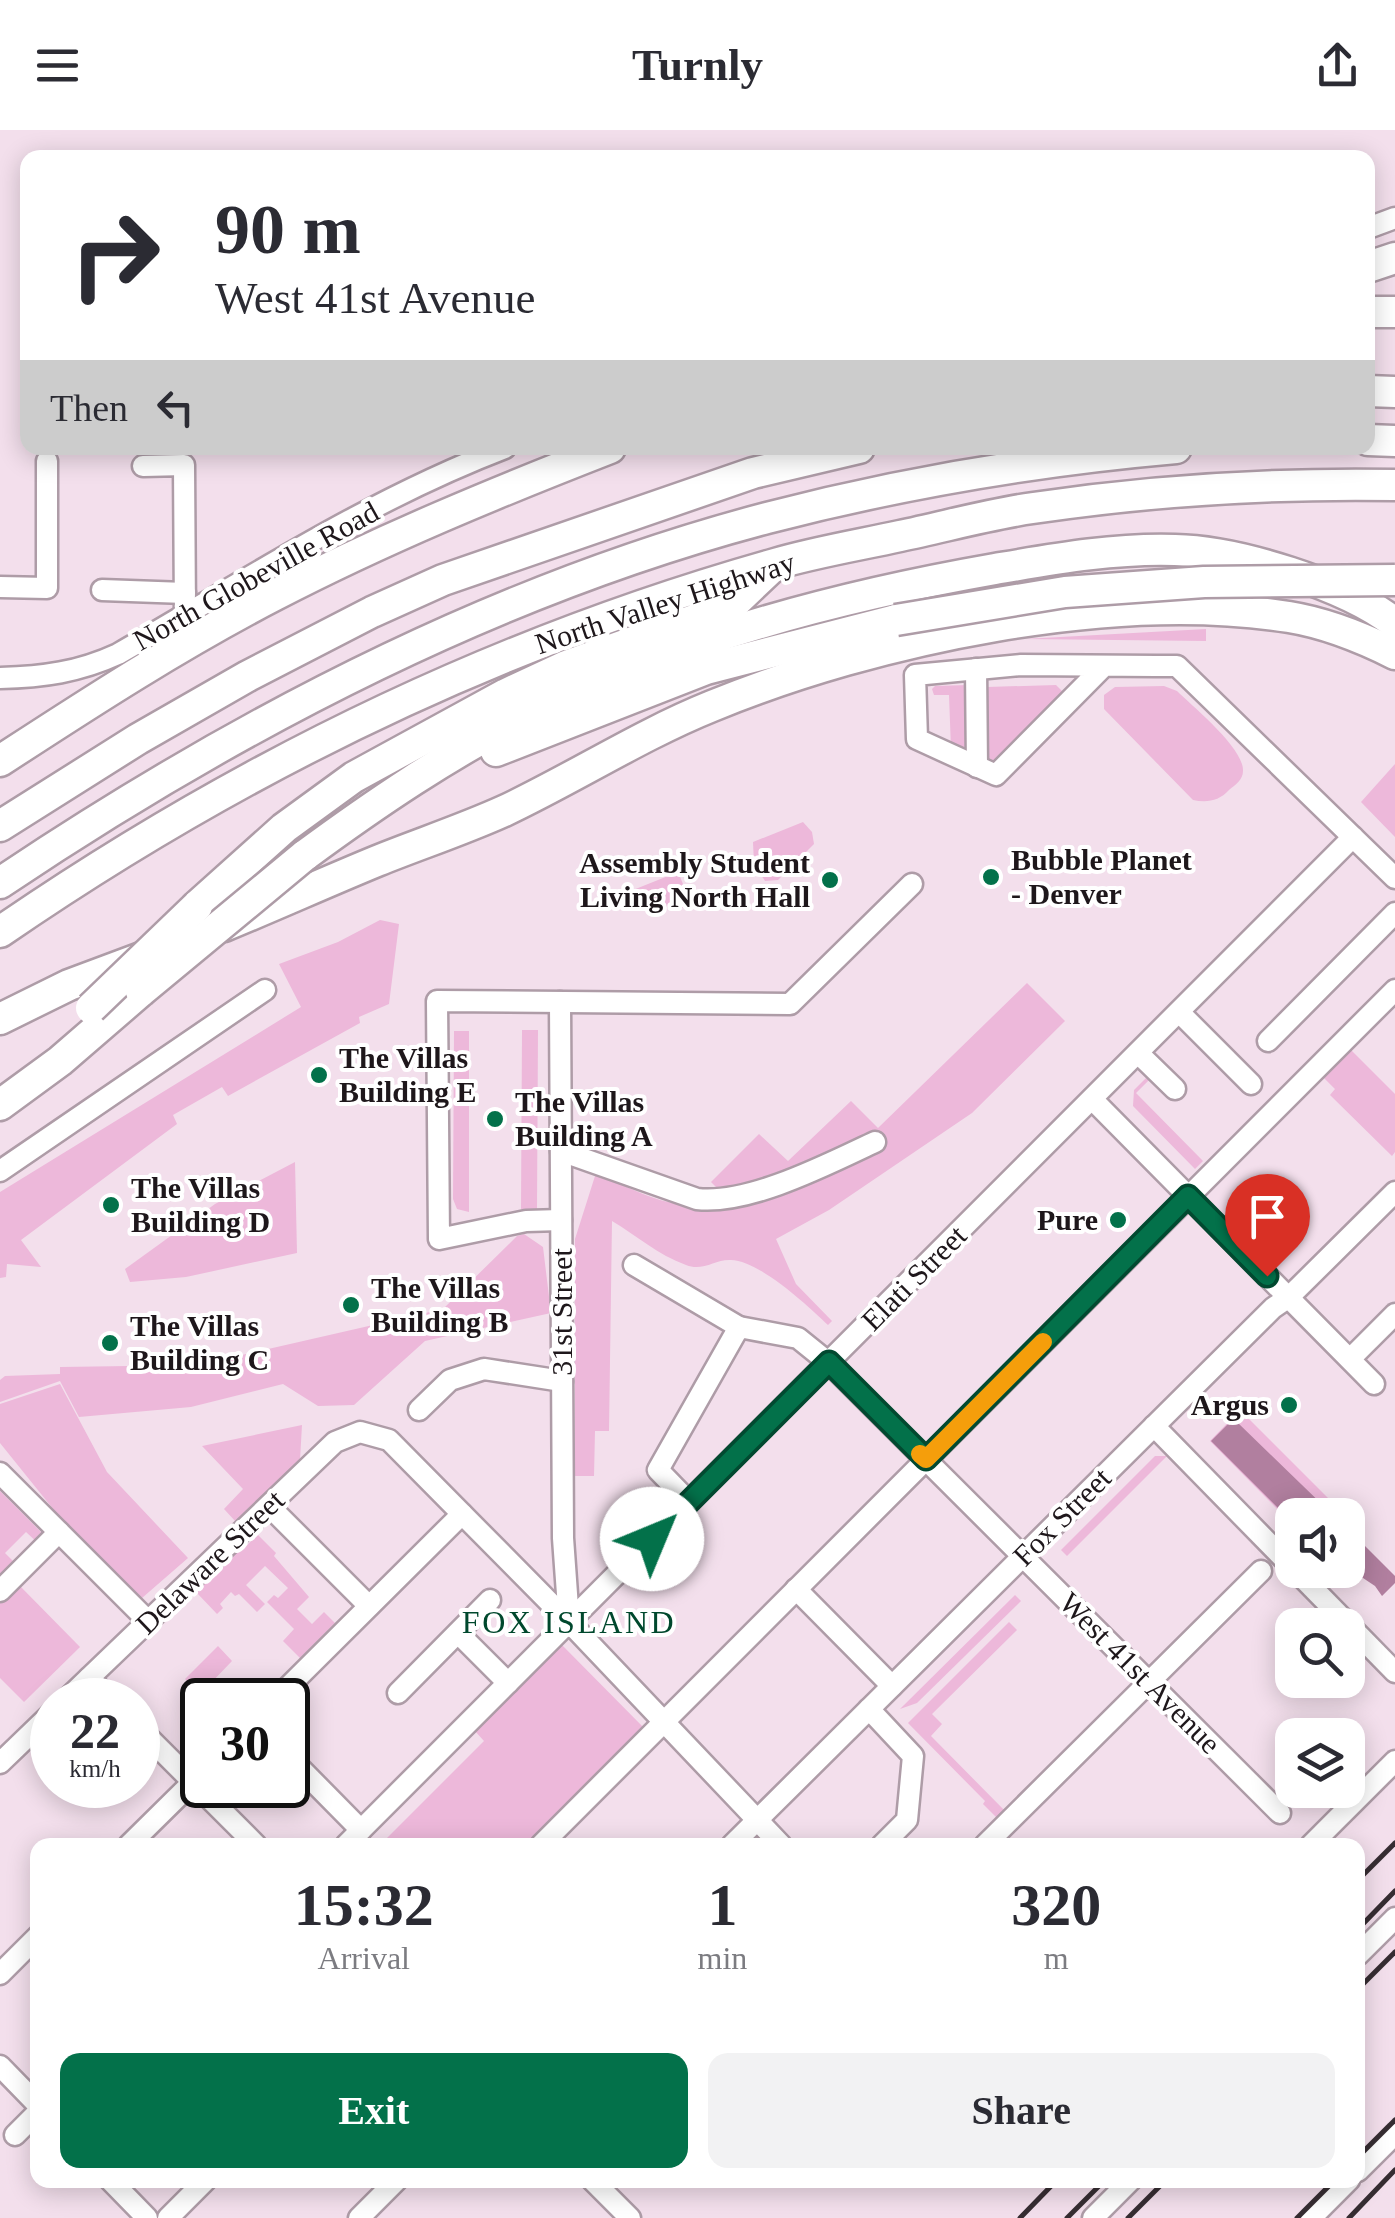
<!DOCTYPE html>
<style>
body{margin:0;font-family:"Times New Roman",serif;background:#f2f2f3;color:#2b2b33;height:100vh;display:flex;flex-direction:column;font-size:38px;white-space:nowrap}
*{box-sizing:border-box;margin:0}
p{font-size:32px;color:#7c7c81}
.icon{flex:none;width:55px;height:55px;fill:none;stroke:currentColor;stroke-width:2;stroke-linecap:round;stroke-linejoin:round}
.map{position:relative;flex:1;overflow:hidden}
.panel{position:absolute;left:30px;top:1708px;width:1335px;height:350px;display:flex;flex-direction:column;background:#fff;border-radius:20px;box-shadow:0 5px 25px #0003}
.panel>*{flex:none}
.banner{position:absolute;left:20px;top:20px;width:1355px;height:305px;border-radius:20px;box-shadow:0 5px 25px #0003;background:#fff;color:#2b2b33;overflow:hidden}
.fabs{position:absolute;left:1275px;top:1368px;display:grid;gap:20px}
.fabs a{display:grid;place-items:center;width:90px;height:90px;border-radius:20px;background:#fff;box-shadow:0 5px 25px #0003;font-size:50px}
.speed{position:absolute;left:30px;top:1548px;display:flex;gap:20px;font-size:50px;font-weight:700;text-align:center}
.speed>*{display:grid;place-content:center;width:130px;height:130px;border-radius:50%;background:#fff;box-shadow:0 5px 25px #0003;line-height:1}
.speed small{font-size:25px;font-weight:400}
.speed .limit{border:5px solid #111;border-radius:15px;background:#fff;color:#111}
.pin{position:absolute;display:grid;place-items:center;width:85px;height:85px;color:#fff;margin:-102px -42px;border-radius:50% 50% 50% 0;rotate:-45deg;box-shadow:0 0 10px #0007}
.pin .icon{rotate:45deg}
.me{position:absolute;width:110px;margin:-55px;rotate:45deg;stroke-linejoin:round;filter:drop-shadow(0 0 8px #0008)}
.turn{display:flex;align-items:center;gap:35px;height:210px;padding:0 30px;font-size:45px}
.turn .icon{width:130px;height:130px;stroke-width:2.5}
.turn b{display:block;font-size:70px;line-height:85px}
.then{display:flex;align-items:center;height:95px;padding:0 30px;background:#0003;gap:20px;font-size:38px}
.eta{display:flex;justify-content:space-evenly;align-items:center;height:170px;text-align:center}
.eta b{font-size:60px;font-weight:800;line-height:70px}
.action{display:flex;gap:20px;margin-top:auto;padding:20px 30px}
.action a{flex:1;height:115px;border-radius:20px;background:#03714a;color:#fff;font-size:40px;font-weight:800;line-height:115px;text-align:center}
.action a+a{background:#f2f2f3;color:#2b2b33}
header{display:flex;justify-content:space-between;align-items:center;height:130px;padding:0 30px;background:#fff;font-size:45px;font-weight:800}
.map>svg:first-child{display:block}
.green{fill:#edb8da}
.water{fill:#b17f9f}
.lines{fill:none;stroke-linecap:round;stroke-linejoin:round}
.minor-casing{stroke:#ae9ca7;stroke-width:25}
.highway-casing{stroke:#ae9ca7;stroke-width:35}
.minor{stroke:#fff;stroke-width:20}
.highway{stroke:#fff;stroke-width:30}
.rail{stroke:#362d32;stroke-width:5}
.highway-bridge-casing{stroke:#ae9ca7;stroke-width:35;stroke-linecap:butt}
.highway-bridge{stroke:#fff;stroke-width:30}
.route-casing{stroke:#024930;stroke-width:25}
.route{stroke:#03714a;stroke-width:18}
.slow{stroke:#f59e0b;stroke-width:18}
.poi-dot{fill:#03714a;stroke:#fff;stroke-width:4}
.labels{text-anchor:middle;stroke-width:8;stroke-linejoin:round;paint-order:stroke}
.street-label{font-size:30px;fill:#1e171b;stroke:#fff}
.poi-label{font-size:30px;font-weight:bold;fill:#1e171b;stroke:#fff;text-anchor:start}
.neighbourhood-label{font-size:32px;letter-spacing:2.5px;fill:#00482d;stroke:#fff}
</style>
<header><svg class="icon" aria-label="menu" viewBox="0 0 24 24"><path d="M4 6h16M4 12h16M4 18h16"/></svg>Turnly<svg class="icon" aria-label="share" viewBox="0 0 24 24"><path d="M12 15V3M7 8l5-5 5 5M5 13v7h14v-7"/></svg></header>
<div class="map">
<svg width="1395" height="2088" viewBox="0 0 1395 2088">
<rect width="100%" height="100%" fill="#f3dfec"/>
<g class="green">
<path d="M1206 499V511L1024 509Z"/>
<path d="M968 555 971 619H951L949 565H934L932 559 935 556Z"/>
<path d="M1056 555 1064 563 996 635 989 632 987 557Z"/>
<path d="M1164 556 1177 561C1193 577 1244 618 1243 641 1243 650 1235 655 1229 660 1219 671 1207 673 1193 670L1104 579V565L1115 557Z"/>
<path d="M1395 634V707L1361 672Z"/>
<path d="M803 692 812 702 814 714 778 750 765 751 754 734 753 712Z"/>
<path d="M678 742 688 766 683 778 638 779 626 773 623 764Z"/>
<path d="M380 790 399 794 389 874 359 887 360 893 228 966 222 957 173 985 177 994 21 1110 41 1137 7 1134 6 1147 0 1148V1062L301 877 279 834 338 812Z"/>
<path d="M1027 853 1065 891 972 983 829 1080 776 1109 796 1154 832 1191 828 1195C808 1176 760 1131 731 1130 715 1129 703 1142 686 1135 658 1125 636 1105 612 1091L609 1301H595L594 1346H575V1109L595 1046 599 1044C646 1066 678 1084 730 1071L711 1052 759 1004 788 1031 851 971 878 998Z"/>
<path d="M522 900H538L537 1079H521Z"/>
<path d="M454 901H469V1082L457 1079 453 1069Z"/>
<path d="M1348 917 1395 964V1022L1392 1026 1330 965 1335 959 1321 945Z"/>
<path d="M1146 948 1149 950 1136 963 1203 1031 1195 1039 1133 976 1134 960Z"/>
<path d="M295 1032 297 1123 186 1147 130 1152 125 1139 215 1074Z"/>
<path d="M524 1104 543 1117 551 1183 425 1211 354 1275 318 1276 283 1254 191 1277 79 1287 60 1251 0 1272V1250L5 1246 60 1244V1237L198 1235 443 1179 517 1106Z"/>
<path d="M60 1254 107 1342 188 1428 142 1468 94 1425 66 1395 0 1313V1274Z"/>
<path d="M1240 1280 1345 1385H1292V1394L1210 1311Z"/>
<path d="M302 1295 300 1330 236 1392 224 1379 243 1359 202 1316Z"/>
<path d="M1155 1326H1167L1067 1426 1061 1420Z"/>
<path d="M0 1361 47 1408 40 1415 26 1402 5 1423 19 1437 0 1456Z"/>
<path d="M258 1405 276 1423 274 1426 309 1467 297 1479 312 1494 324 1482 335 1493 300 1528 283 1511 294 1499 267 1472 274 1465 278 1468 288 1458 265 1436 246 1455 265 1474 257 1482 239 1464 235 1466 231 1462 220 1474 223 1478 217 1484 196 1462 244 1413 247 1415Z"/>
<path d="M17 1453 80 1517 24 1572 0 1548V1470Z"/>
<path d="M1015 1465 1021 1471 917 1573 900 1579Z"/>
<path d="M1009 1492 1017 1500 932 1584 942 1594 931 1606 1006 1682 999 1690 983 1674 985 1671 908 1593Z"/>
<path d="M561 1514 646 1600 531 1715H380L484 1611 474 1600Z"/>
<path d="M218 1516 232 1531 208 1556 221 1570H206L185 1549Z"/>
</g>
<g class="water">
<path d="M1237 1292 1333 1385H1292V1392L1211 1311 1229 1293Z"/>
<path d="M1348 1399 1395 1446V1453L1382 1466 1375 1456 1348 1438Z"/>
</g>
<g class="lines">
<g class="minor-casing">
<g id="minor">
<path d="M1368 98 1395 88"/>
<path d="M143 336 184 335 185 485"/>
<path d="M0 457 47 458V331"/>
<path d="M102 460 185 463"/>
<path d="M1104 536 996 645 917 609 915 545 1021 535 1156 536H1177L1395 748"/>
<path d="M976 539 977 637"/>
<path d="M0 548C43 547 79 542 118 524 245 451 369 370 505 318"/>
<path d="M560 872 563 1408 569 1492"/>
<path d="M1179 882 1251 954"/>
<path d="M1268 911 1395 783"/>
<path d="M1138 923 1175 959"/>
<path d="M1092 969 1374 1254"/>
<path d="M561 1021 697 1069C749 1075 828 1034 875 1012"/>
<path d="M0 1041 265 860"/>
<path d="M561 1090 526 1091 439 1109 437 871 790 874 912 754"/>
<path d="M634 1135 739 1197"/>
<path d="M1350 1229 1395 1184"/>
<path d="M419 1280 450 1250 484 1239 562 1251"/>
<path d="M1154 1296 1292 1437"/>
<path d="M0 1343 148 1491"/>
<path d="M689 1372 658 1340 739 1197 798 1208 829 1233 1280 1683"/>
<path d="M269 1376 369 1476"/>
<path d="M1295 1440 1395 1542"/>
<path d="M796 1459 892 1556"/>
<path d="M0 1461 59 1402"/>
<path d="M458 1503 508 1553"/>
<path d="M89 1548 111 1570"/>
<path d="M398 1563 490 1470"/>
<path d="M66 1570 335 1312 360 1302 389 1310 569 1492 781 1715"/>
<path d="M275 1570 462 1384"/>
<path d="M869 1579 913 1626 907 1690 882 1715"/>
<path d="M138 1597 256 1715"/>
<path d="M292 1630 361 1700"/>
<path d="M0 1633 52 1583"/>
<path d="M129 1715 201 1644"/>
<path d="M346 1715 1353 707"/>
<path d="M541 1715 1395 860"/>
<path d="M732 1715 1273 1178 1289 1167 1395 1062"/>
<path d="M985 1715 1261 1441"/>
<path d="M1311 1715 1395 1631"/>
<path d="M1358 1825 1395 1788"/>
<path d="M0 1844 38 1806"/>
<path d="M0 1936 38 1975"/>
<path d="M15 2005 38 1982"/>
<path d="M1358 2041 1395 2004"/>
<path d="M110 2050 147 2088"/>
<path d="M592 2050 630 2088"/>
<path d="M168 2088 206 2050"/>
<path d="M359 2088 397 2050"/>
<path d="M1093 2088 1131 2050"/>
<path d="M1311 2088 1349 2050"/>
</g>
</g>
<g class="highway-casing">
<g id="highway">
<path d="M1368 137 1395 128"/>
<path d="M1368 261 1395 262"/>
<path d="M1368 310 1395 311"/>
<path d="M496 621 706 539 896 490"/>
<path d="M0 631C89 573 180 514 275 465 383 409 497 362 610 318"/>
<path d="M0 696 138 609 248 546 372 482 443 450 753 343 859 318"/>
<path d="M304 726C376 673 447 625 527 584 672 510 835 467 995 439 1054 429 1115 418 1175 420 1237 421 1346 455 1395 493"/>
<path d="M0 753C234 596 493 460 767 388 902 353 1038 330 1176 318"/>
<path d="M197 776 284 698 354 647 506 564 566 536 730 477 770 439"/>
<path d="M224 796C275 775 326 752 377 731 419 714 462 700 504 681 574 648 640 605 712 576 875 509 1113 459 1289 487 1326 493 1361 507 1395 524"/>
<path d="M0 802C237 639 498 512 775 434 816 422 859 415 900 406 944 397 989 384 1033 378 1154 360 1274 353 1395 355"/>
<path d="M0 889 69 855 144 827"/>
<path d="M0 975 60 931 141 861"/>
</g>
</g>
<use href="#minor" class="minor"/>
<use href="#highway" class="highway"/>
<g class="rail">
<path d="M1358 1750 1395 1713"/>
<path d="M1358 1799 1395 1761"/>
<path d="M1358 1859 1395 1822"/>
<path d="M1358 2027 1395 1990"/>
<path d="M1020 2088 1057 2050"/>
<path d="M1067 2088 1105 2050"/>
<path d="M1128 2088 1166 2050"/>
<path d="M1297 2088 1335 2050"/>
<path d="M1349 2088 1395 2040"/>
</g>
<g class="highway-bridge-casing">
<g id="highway-bridge">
<path d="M1368 182H1395"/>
<path d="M896 490 1065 462 1204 452 1395 450"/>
<path d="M141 861 304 726"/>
<path d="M91 878 197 776"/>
</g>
</g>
<use href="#highway-bridge" class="highway-bridge"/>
</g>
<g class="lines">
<g class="route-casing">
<path id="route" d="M652 1409 829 1232 926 1329 1188 1066 1267 1146"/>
</g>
<use href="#route" class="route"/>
<path class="slow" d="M920 1324 926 1329 1043 1212"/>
</g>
<g class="poi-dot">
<circle cx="991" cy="747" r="10"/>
<circle cx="830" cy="750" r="10"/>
<circle cx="319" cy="945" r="10"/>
<circle cx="495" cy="989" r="10"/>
<circle cx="111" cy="1075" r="10"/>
<circle cx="1118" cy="1090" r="10"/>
<circle cx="351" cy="1175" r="10"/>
<circle cx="110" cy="1213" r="10"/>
<circle cx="1289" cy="1275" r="10"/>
</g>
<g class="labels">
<g class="street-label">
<text transform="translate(256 446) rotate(-29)" y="10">North Globeville Road</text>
<text transform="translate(665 473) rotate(-18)" y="10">North Valley Highway</text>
<text transform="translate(914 1148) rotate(-45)" y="10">Elati Street</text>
<text transform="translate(562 1182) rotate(-90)" y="10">31st Street</text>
<text transform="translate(1062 1387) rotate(-45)" y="10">Fox Street</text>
<text transform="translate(210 1432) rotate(-44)" y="10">Delaware Street</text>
<text transform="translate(1140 1543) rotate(45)" y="10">West 41st Avenue</text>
</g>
<g class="poi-label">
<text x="1011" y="740">Bubble Planet<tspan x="1011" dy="34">- Denver</tspan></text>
<text x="810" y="743" text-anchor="end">Assembly Student<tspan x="810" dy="34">Living North Hall</tspan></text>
<text x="339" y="938">The Villas<tspan x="339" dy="34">Building E</tspan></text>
<text x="515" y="982">The Villas<tspan x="515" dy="34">Building A</tspan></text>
<text x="131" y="1068">The Villas<tspan x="131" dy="34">Building D</tspan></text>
<text x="1098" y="1100" text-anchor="end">Pure</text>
<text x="371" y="1168">The Villas<tspan x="371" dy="34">Building B</tspan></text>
<text x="130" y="1206">The Villas<tspan x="130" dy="34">Building C</tspan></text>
<text x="1269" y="1285" text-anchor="end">Argus</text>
</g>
<g class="neighbourhood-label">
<text x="569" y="1503">FOX ISLAND</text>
</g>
</g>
</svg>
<div class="fabs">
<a><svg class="icon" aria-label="sound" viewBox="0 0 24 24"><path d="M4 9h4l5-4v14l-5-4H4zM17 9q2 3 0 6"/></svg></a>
<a><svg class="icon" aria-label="search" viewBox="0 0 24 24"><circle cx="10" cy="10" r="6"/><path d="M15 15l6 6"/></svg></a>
<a><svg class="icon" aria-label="layers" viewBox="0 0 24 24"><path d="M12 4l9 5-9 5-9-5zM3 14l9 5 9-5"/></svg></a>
</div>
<div class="speed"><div>22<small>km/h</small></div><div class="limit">30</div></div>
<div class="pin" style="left:1267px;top:1146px;background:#d93025"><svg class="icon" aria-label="arrive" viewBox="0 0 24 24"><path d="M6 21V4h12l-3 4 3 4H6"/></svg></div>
<svg class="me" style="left:652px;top:1409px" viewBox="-20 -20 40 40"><circle r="19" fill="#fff"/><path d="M0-13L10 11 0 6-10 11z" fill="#03714a"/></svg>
<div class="banner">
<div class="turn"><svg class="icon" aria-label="right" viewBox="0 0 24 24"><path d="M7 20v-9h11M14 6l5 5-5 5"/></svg><div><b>90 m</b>West 41st Avenue</div></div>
<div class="then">Then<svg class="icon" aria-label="left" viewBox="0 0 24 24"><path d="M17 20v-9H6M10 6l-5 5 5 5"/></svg></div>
</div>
<section class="panel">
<div class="eta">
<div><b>15:32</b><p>Arrival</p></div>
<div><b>1</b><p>min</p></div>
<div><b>320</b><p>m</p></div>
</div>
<div class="action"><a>Exit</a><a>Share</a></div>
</section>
</div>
